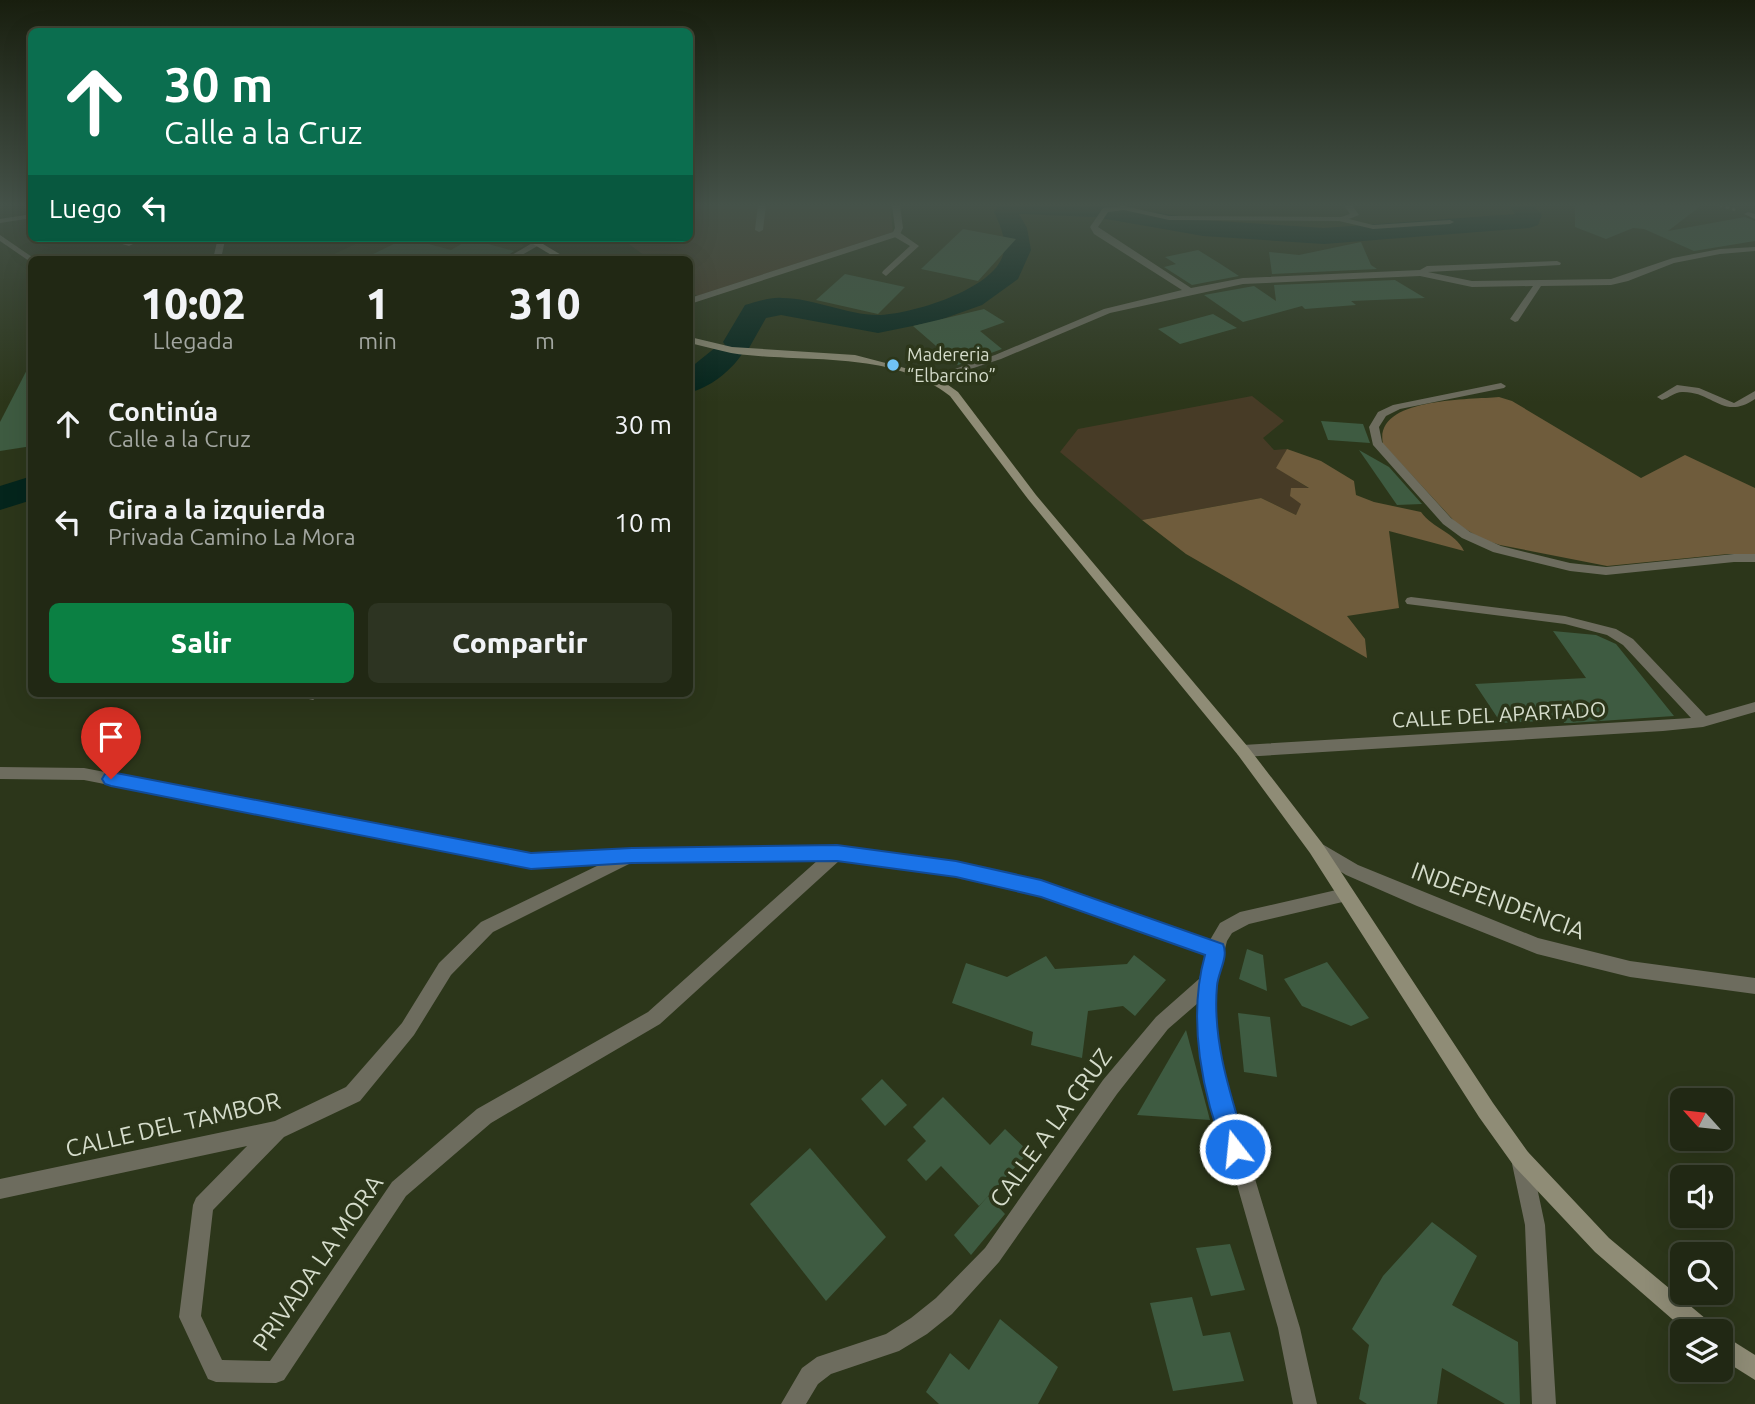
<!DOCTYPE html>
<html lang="es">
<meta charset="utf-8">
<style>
body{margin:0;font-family:Ubuntu,sans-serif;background:#2d3422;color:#f1f3f6;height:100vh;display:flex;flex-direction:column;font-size:26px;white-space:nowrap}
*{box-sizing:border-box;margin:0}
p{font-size:23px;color:#a2a6a0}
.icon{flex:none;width:38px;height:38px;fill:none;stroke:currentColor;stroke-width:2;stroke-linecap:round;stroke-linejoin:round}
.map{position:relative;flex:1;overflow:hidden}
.details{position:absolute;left:28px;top:256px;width:665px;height:441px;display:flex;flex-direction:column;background:#212814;border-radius:10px;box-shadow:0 7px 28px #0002,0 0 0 2px #3e4434}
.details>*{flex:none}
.banner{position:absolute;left:28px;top:28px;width:665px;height:214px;border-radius:10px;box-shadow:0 7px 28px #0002,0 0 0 2px #3e4434;background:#0b6e4f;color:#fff;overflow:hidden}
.needle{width:46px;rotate:297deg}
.buttons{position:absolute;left:1670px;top:1088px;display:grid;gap:14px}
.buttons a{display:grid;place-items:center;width:63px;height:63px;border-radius:10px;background:#212814;box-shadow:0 7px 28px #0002,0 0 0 2px #3e4434;font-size:35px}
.pin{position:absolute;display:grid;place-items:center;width:60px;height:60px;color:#fff;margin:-72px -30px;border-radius:50% 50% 50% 0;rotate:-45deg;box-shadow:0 0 7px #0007}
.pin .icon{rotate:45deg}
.me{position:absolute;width:77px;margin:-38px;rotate:344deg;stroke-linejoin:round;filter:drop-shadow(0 0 5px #0008)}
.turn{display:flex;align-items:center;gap:24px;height:147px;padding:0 21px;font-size:32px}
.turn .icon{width:91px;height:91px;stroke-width:2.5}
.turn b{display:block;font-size:49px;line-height:60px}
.then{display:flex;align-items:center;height:66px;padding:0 21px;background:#0003;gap:14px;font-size:26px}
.eta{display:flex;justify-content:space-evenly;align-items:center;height:119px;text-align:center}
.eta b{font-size:42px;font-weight:800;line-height:49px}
.cta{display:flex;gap:14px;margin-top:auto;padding:14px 21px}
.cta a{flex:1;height:80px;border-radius:10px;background:#0b8043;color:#fff;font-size:28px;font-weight:800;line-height:80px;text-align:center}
.cta a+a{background:#2d3422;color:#f1f3f6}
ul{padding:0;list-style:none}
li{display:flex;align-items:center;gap:21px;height:98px;padding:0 21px}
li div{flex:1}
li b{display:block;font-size:26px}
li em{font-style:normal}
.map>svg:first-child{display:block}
.built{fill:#354120}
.green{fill:#473b26}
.forest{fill:#6f5c3c}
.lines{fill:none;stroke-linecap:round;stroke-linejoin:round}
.river{fill:#04251c;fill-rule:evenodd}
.building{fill:#3e5b41}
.path{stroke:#7d856f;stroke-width:2.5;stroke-dasharray:3.5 3.5;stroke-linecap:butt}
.lane{fill:#6d6c5e;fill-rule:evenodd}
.street{fill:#6d6c5e;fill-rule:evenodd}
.secondary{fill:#8f8c76;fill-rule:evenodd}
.route{fill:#1a73e8;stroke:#114b97;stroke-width:2}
.poi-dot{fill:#70c2f4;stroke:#2c361a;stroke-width:2.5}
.labels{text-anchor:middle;stroke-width:7;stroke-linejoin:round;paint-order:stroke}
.far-poi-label{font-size:18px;fill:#d5dccb;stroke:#2c361a;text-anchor:start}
.street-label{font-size:21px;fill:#d5dccb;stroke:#2c361a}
.near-street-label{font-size:24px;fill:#d5dccb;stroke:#2c361a}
</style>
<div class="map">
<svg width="1755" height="1404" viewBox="0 0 1755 1404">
<rect width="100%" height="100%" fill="#2c361a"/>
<path class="built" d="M368 238H515L524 246 500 259H324Z"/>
<g class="green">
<path d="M690 205H890L893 232 697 296 690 290V259H649L621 238H690Z"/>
<path d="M1252 396 1284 421 1263 438 1274 450 1287 449 1277 468 1310 489 1296 515 1261 498 1142 520 1060 452 1078 429Z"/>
</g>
<g class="forest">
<path d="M1499 397 1512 401 1641 478 1685 455 1755 488V554H1728L1607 566 1500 545 1482 539 1457 524 1383 444C1373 397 1469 400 1499 397Z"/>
<path d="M1287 449 1321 461 1354 481 1356 495 1374 502 1421 512C1433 529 1455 532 1464 551L1389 531 1399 608 1347 616 1365 639 1367 658 1186 554 1142 520 1261 498 1296 515 1301 504 1290 496 1291 488H1309L1276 468Z"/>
</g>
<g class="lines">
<g class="river">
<path d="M999 205H1110L1203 220 1324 228 1515 214 1509 205H1534L1542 215 1538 225 1529 228 1324 244 1203 236 1095 217 1019 214 1027 228 1031 250 1018 279 982 305 937 321 878 333 781 315 766 318 749 348 740 351 742 354C732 370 708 389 690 392V368L716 347 725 345 723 342 745 305C756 302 770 297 782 298 814 298 846 315 878 315 910 315 1004 287 1004 248 1005 235 999 223 994 212Z"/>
<path d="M32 476V500L0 510V486Z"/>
</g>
</g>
<g class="building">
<path d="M1575 205H1702L1668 231 1745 217 1755 221V241L1694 251 1644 229 1633 228 1606 239 1575 227Z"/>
<path d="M963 229 1016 239 978 281 921 269Z"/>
<path d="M406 238 451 250 470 239 514 251 503 259H363Z"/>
<path d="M1361 242 1371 265 1377 269 1272 274 1269 252 1299 255Z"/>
<path d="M1198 250 1219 263 1239 276 1192 285 1164 267 1176 264 1165 257Z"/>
<path d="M845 274 905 287 878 314 816 300Z"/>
<path d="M1395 280 1425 298 1351 301 1356 305 1305 309 1302 306 1243 322 1204 295 1254 286 1276 301 1274 285Z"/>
<path d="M984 309 1005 322 980 331 1002 349 958 365 913 326Z"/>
<path d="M1213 314 1237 328 1180 344 1158 329Z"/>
<path d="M32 360V446L0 451V422Z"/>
<path d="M1321 421 1363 424 1370 443 1328 440Z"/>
<path d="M1359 450 1389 467 1422 504 1397 505Z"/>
<path d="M1553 631 1596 635 1616 644 1674 716 1571 723H1564L1563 720 1501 723 1475 684 1586 678Z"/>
<path d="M1247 949 1263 955 1267 991 1239 979Z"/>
<path d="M1134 955 1166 980 1135 1016 1123 1006 1088 1011 1082 1058 1031 1045 1033 1032 952 1003 966 963 1007 977 1046 956 1055 969 1127 964Z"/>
<path d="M1327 962 1369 1018 1351 1026 1302 1006 1284 979Z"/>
<path d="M1238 1013 1270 1017 1277 1077 1244 1072Z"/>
<path d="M1186 1030 1210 1120 1137 1115Z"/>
<path d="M882 1079 907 1105 885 1126 861 1099Z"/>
<path d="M943 1097 990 1145 1005 1129 1029 1152 979 1206 941 1166 926 1181 907 1160 926 1141 913 1127Z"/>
<path d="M810 1148 886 1237 826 1301 750 1204Z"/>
<path d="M988 1196 1005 1214 971 1255 954 1235Z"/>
<path d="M1432 1222 1477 1256 1452 1305 1518 1342 1520 1404H1505L1442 1368 1437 1404H1367L1359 1399 1369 1345 1352 1329 1383 1276Z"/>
<path d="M1230 1244 1245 1290 1211 1296 1196 1248Z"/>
<path d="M1192 1297 1203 1336 1230 1332 1244 1381 1173 1391 1150 1303Z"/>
<path d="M1000 1319 1058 1367 1038 1404H939L926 1392 950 1353 969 1370Z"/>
</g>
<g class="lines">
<path class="path" d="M1719 205 1735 210"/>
<g class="lane">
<path d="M758 205H766L763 230 759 232 755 230Z"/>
<path d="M893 232H899L919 246 886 276 882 273 883 271 910 246 893 236Z"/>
</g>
<g class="street">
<path d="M892 205H900L903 228 899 236 690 304V298L893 232 895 228Z"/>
<path d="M1344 205H1352L1359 215 1349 219 1373 225 1450 220 1454 222 1450 224 1373 229 1339 221 1169 220 1124 210 1108 212 1098 227 1191 288 1243 278 1420 270 1427 266 1557 261 1561 263 1560 265 1428 272 1472 281 1611 279 1673 258 1720 249 1755 247V251L1720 254 1674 263 1628 281 1611 285 1541 286 1518 321 1515 322 1510 319 1533 286 1472 287 1420 276 1243 284 1110 313 1001 359 934 381 926 379 995 355 1104 309 1182 290 1094 234 1090 227 1103 208 1124 206 1169 216 1341 217 1350 214Z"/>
<path d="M1748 212 1755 214V219L1744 214Z"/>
<path d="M32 214V218L0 223V219Z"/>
<path d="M0 235 35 259H32V263L0 241Z"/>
<path d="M102 238H115L133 244 129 246Z"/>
<path d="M218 238 225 240 221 259H213Z"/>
<path d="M534 242 541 244 515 259H505Z"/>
<path d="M1501 383 1506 386 1504 388 1400 409 1386 416 1379 427 1382 442 1451 518 1470 532 1501 546 1570 563 1606 567 1734 554H1755V562H1734L1606 575 1570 571 1493 552 1462 538 1443 524 1373 445 1369 427 1378 412 1393 405Z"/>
<path d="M1677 385 1699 388 1734 403 1755 391V399C1723 421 1713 391 1682 392 1675 392 1669 398 1662 400L1657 397Z"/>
<path d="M1411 597 1565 616 1616 629 1633 639 1706 716 1755 702V712L1703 727 1663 731 1243 757 1238 755 1236 751 1238 747 1243 745 1691 718 1623 645 1607 635 1565 624 1407 604 1405 601 1407 598Z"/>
<path d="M298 693H319L320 695 313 700 300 697Z"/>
<path d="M0 767 84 768 531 854 632 848 837 846 916 856 1041 881 1210 940 1220 923 1240 912 1345 888 1351 890 1353 895 1351 900 1249 924 1232 933 1227 941 1216 984 1217 1037 1221 1066 1300 1328 1317 1404H1293L1278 1328 1203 1066 1199 1037 1198 1003 1168 1029 1117 1094 999 1262 952 1314 927 1334 899 1351 831 1374 818 1384 806 1404H781L802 1368 817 1357 886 1334 911 1318 936 1298 985 1248 1103 1080 1156 1017 1199 979 1206 954C1151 935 1096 911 1040 895 975 876 907 869 840 860L660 1024 491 1123 406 1196 284 1380 276 1383 216 1382 208 1379 179 1317 193 1205 196 1198 247 1146 0 1199V1179L275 1121 346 1087 402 1023 439 963 481 922 601 864 531 868 84 780 0 779ZM818 860 648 1012 477 1109 392 1182 270 1361 222 1360 201 1316 213 1210 284 1137 360 1101 414 1035 451 975 493 932 633 862Z"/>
<path d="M1317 841 1358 865 1538 938 1630 961 1755 978V994L1630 977 1537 954 1417 906 1346 875 1311 853 1309 848 1311 843Z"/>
<path d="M1521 1149 1528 1152 1531 1159 1545 1225 1556 1404H1532L1525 1225 1511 1159 1514 1152Z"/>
</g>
<g class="secondary">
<path d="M523 238H533L568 259H558Z"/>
<path d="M690 337 732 347 855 355 920 372 944 382 958 392 1036 495 1248 747 1322 843 1493 1103 1528 1152 1609 1238 1712 1324 1715 1332H1687L1595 1252 1514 1166 1479 1117 1310 853 1238 755 1028 499 950 396C890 349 802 364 731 353 717 350 703 346 690 343Z"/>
<path d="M1720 1333 1755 1355V1380L1720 1358Z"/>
</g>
</g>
<linearGradient id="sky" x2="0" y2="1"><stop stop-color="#181e0e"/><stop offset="0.51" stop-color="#455249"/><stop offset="1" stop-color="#455249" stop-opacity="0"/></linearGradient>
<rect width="1755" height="402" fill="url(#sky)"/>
<path class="route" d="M111 772 531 853 632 848 837 845 956 861 1041 880 1223 944C1229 957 1218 972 1217 986 1212 1042 1231 1096 1247 1149L1243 1157 1235 1160 1227 1157C1202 1096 1187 1019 1205 955L1041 897 956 877 837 861 632 863 531 869 111 786 105 784 102 779 105 774Z"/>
<circle class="poi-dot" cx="893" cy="365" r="7"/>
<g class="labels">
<g class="far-poi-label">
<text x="907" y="361">Madereria<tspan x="907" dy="21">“Elbarcino”</tspan></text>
</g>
<g class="street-label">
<text transform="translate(1499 715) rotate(-3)" y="7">CALLE DEL APARTADO</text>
</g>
<g class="near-street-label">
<text transform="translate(1498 901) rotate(20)" y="8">INDEPENDENCIA</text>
<text transform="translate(173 1125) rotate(-13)" y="8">CALLE DEL TAMBOR</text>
<text transform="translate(1051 1128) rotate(-54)" y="8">CALLE A LA CRUZ</text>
<text transform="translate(318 1263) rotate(-55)" y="8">PRIVADA LA MORA</text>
</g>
</g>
</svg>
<div class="buttons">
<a><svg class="needle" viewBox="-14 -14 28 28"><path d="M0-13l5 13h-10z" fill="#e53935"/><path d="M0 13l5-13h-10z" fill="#a2a6a0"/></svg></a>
<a><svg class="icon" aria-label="sound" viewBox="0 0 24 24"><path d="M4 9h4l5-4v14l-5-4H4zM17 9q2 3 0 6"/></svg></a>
<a><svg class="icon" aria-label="search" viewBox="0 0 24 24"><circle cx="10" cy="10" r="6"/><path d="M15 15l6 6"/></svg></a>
<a><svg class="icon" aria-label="layers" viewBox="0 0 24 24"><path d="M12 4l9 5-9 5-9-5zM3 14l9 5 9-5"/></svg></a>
</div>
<div class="pin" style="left:111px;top:779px;background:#d93025"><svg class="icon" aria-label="arrive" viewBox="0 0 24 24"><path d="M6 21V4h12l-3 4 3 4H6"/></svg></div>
<svg class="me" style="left:1235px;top:1149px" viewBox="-20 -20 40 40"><circle r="17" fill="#1a73e8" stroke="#fff" stroke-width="3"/><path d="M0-11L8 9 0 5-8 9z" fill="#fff"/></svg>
<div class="banner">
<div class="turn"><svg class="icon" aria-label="ahead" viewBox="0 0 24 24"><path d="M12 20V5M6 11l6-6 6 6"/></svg><div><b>30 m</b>Calle a la Cruz</div></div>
<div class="then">Luego<svg class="icon" aria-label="left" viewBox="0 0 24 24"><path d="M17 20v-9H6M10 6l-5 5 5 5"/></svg></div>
</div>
<section class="details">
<div class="eta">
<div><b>10:02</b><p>Llegada</p></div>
<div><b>1</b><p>min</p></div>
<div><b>310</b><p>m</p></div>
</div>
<ul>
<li><svg class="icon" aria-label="ahead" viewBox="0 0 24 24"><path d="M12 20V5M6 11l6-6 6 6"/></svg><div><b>Continúa</b><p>Calle a la Cruz</p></div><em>30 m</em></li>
<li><svg class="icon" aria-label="left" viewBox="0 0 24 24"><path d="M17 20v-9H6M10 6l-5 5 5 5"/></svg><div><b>Gira a la izquierda</b><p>Privada Camino La Mora</p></div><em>10 m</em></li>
</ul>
<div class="cta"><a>Salir</a><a>Compartir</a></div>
</section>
</div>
